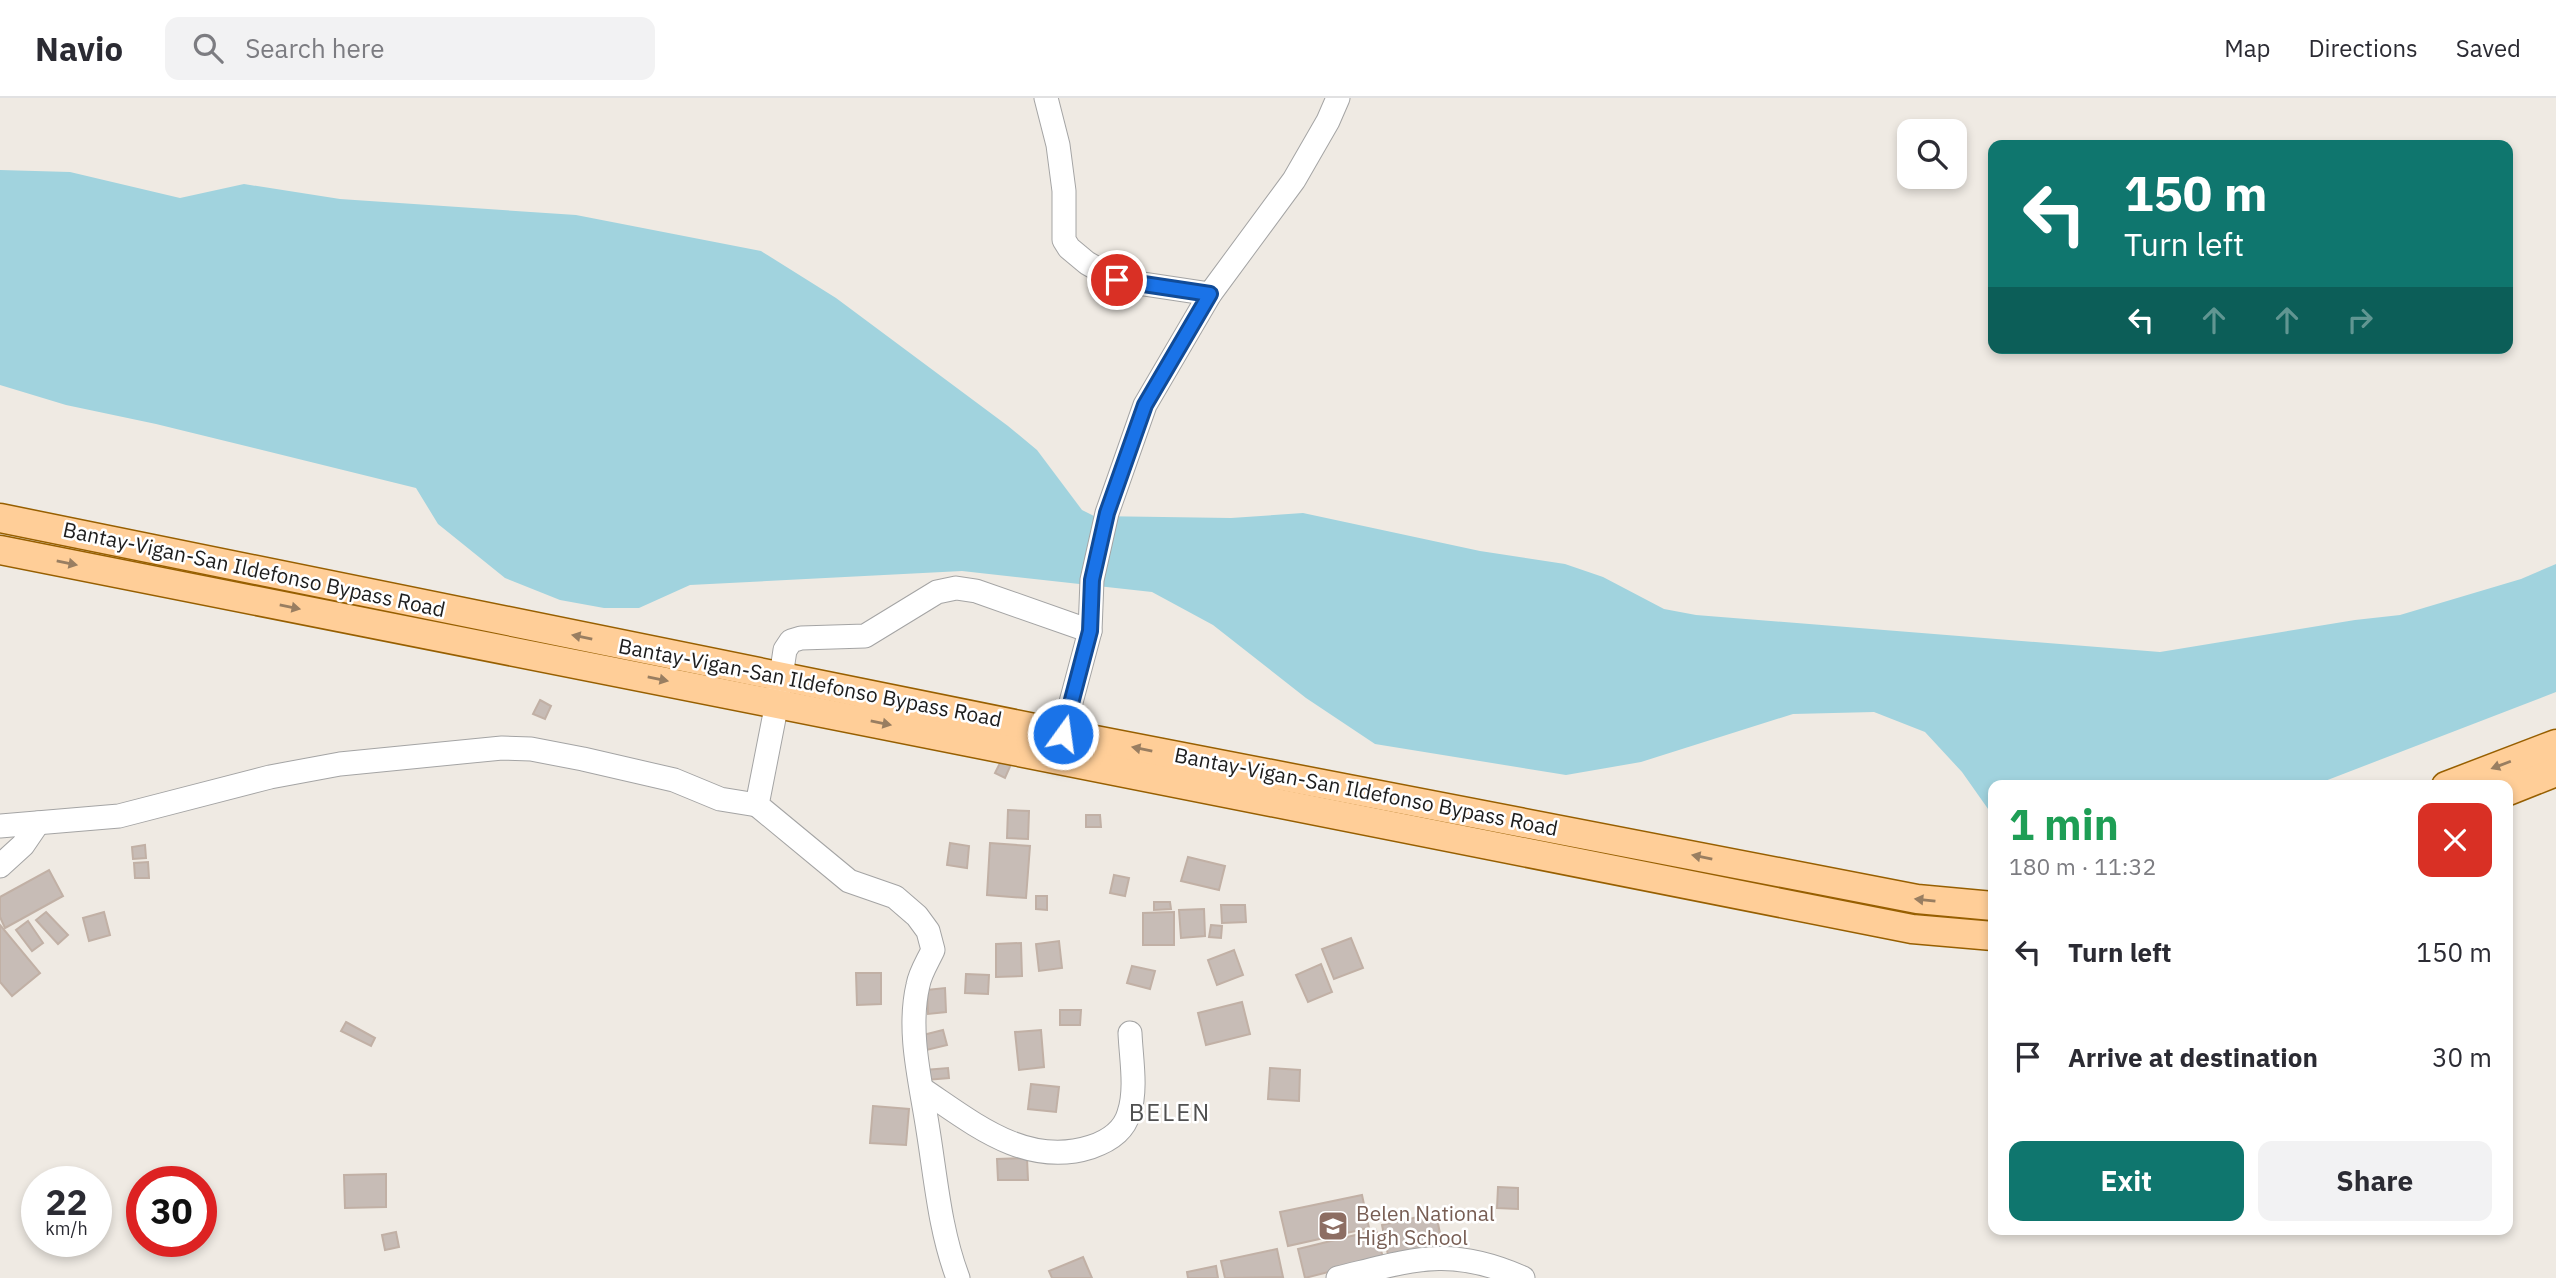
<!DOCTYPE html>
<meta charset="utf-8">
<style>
body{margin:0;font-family:"IBM Plex Sans",sans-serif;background:#f2f2f3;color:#2b2b33;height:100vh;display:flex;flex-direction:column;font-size:26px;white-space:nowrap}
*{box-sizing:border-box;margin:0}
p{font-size:23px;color:#7c7c81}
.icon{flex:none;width:38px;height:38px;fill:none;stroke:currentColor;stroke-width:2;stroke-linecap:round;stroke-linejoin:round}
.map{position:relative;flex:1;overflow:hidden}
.drawer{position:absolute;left:1988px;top:682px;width:525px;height:455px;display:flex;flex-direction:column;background:#fff;border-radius:14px;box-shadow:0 4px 10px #0003}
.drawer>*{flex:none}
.banner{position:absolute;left:1988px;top:42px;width:525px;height:214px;border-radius:14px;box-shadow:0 4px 10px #0003;background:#0f766e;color:#fff;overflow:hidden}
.buttons{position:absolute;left:1897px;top:21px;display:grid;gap:14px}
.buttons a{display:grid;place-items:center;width:70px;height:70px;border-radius:14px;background:#fff;box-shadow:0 4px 10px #0003;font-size:35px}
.speed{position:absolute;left:21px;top:1068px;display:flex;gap:14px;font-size:35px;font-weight:700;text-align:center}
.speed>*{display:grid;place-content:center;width:91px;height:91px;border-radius:50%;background:#fff;box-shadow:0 4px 10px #0003;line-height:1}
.speed small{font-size:18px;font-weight:400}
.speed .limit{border:10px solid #d22;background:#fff;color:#111}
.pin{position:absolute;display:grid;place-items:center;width:60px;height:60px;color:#fff;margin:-30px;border:4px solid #fff;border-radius:50%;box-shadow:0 2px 7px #0007}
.me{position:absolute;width:77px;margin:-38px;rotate:14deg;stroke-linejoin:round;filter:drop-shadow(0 0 5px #0008)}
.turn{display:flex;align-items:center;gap:24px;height:147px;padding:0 21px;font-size:32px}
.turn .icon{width:91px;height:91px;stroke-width:2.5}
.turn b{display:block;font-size:49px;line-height:60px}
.lanes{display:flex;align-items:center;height:66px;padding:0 21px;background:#0003;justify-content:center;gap:35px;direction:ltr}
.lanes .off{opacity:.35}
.round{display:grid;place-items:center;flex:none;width:74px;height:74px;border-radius:14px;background:#f2f2f3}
.head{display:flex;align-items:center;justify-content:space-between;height:119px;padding:0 21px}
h1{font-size:42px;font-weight:700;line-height:52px;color:#1e9e55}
.action{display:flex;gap:14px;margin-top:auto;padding:14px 21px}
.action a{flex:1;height:80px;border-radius:14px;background:#0f766e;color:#fff;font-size:28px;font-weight:700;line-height:80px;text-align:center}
.action a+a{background:#f2f2f3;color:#2b2b33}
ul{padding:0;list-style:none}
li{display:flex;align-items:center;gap:21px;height:105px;padding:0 21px}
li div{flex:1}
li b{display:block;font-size:26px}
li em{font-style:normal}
header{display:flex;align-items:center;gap:42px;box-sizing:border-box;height:98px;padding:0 35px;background:#fff;border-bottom:2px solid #e1e1e2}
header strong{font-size:33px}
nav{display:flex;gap:38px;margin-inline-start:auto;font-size:24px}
.search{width:490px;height:63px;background:#f2f2f3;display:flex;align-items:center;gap:18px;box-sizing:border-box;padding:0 24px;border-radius:14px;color:#7c7c81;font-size:26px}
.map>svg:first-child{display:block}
.water{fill:#a1d3de}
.building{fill:#c7bcb6;stroke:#c1b0a5;stroke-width:2}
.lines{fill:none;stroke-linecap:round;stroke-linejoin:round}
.minor-casing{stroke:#a4a4a4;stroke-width:25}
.major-casing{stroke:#975f00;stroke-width:31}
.minor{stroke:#fff;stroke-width:23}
.major{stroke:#ffce98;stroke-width:28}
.oneway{fill:#997e61}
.route-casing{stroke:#114b97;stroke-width:18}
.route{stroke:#1a73e8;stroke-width:12}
.labels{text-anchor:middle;stroke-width:5;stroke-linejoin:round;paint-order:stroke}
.street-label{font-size:21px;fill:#1d1d1d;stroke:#fff}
.education-label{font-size:21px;fill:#785e54;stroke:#fff;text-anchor:start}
.quarter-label{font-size:24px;letter-spacing:2px;fill:#505050;stroke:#fff}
</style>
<header>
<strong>Navio</strong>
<div class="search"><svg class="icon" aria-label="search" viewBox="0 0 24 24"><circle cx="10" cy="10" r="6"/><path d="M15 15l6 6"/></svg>Search here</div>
<nav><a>Map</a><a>Directions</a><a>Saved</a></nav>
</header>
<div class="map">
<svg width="2556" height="1180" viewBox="0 0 2556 1180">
<rect width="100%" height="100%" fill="#efeae3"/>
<path class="water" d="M0 72 70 74 180 100 244 86 340 101 576 117 761 153 836 200 1008 328 1037 352 1082 412 1094 418 1231 420 1303 415 1480 453 1565 466 1603 479 1664 511 1696 517 2160 554 2355 522 2400 517 2521 481 2556 466V594L2312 688H1993V718L1962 674 1925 634 1874 614 1793 616 1641 664 1566 677 1375 646 1306 600 1213 527 1152 494 962 473 690 487 639 510H604L560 502 505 480 438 426 416 390 156 326 66 307 0 287Z"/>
<g class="building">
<path d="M540 602 551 608 545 621 533 616Z"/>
<path d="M1003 659 1012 664 1005 680 995 675Z"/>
<path d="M1008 712 1029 713 1028 741 1007 740Z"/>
<path d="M1086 717H1100L1101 729H1086Z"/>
<path d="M950 745 969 748 967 770 947 767Z"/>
<path d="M990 745 1030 748 1026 800 987 797Z"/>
<path d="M145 747 146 760 133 761 132 749Z"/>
<path d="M1188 759 1225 768 1219 792 1181 783Z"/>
<path d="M148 764 149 780H135L134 765Z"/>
<path d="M49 772 63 798 5 830 0 819V799Z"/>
<path d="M1114 777 1129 780 1125 798 1110 795Z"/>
<path d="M1036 798H1047V812L1036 811Z"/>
<path d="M1154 804H1170L1171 811 1154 812Z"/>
<path d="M1221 807H1245L1246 824 1222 825Z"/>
<path d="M1204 811 1205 838 1181 840 1179 812Z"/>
<path d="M46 814 68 837 58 846 36 822Z"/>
<path d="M104 814 110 837 89 843 83 820Z"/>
<path d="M1174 814V847H1143V815Z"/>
<path d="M28 823 43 845 32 853 16 832Z"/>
<path d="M0 827 40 875 12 898 0 884Z"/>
<path d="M1211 827 1222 828 1221 840 1209 839Z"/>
<path d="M1351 840 1363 870 1334 881 1322 851Z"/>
<path d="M1059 843 1062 870 1039 873 1036 846Z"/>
<path d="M1021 845 1022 878 996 879V846Z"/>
<path d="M1234 852 1243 877 1217 887 1208 862Z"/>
<path d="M1321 866 1332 894 1308 904 1296 877Z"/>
<path d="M1132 868 1155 873 1150 891 1127 885Z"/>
<path d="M856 875H881V906L857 907Z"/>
<path d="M966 876 989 877 988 896 965 895Z"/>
<path d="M945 890 946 914 928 916 927 892Z"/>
<path d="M1242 904 1250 936 1206 947 1198 915Z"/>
<path d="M1060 912H1081L1080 927H1060Z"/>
<path d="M346 924 375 940 371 948 341 933Z"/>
<path d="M943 932 947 947 922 953 919 938Z"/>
<path d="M1041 932 1044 969 1019 972 1015 934Z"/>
<path d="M948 970 949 980 926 982 925 972Z"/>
<path d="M1270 970 1300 972 1299 1003 1268 1001Z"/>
<path d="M1031 986 1059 989 1056 1014 1028 1011Z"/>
<path d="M873 1008 909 1011 906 1047 870 1045Z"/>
<path d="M1027 1060 1028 1082H998L997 1061Z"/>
<path d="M386 1076V1109L345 1110 344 1077Z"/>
<path d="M1498 1089 1518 1090V1111L1497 1110Z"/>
<path d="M1362 1097 1369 1130 1288 1148 1280 1114Z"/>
<path d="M1436 1115 1442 1146 1388 1157 1382 1127Z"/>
<path d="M1376 1132 1383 1160 1305 1180 1298 1151Z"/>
<path d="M396 1134 399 1149 385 1152 382 1137Z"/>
<path d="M1277 1151 1283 1179 1225 1180 1221 1163Z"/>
<path d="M1083 1159 1092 1180H1052L1049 1173Z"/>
<path d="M1216 1168 1218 1180H1188L1187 1174Z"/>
</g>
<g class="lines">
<g class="minor-casing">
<g id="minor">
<path d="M1046 0 1058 47 1064 93V142L1069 150 1087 165 1117 182 1210 196"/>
<path d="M1058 653 1090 533 1092 482 1107 415 1145 307 1210 196 1294 82 1328 23 1338 0"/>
<path d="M0 728 119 718 270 679 340 666 502 650 531 651 583 661 674 682 720 701 757 707"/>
<path d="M0 768 23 747 38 725"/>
<path d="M922 991C973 1025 1026 1070 1091 1049 1109 1043 1124 1033 1129 1015 1137 991 1131 960 1130 935"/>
<path d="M958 1180C940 1133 936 1082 928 1032 921 985 907 934 918 887 920 875 928 863 933 852L928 833 917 818 895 799 849 783 757 707 777 605 785 552 791 543 801 540 865 538 937 494 956 490 976 493 1090 533"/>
<path d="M1338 1180C1412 1162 1449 1147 1523 1180"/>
</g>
</g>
<g class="major-casing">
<g id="major">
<path d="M0 420 1064 636 1917 801 1993 808"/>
<path d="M0 452 1912 831 1993 838"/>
<path d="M2446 688 2556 646"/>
<path d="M2508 693 2556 674"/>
</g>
</g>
<use href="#minor" class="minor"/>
<use href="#major" class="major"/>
</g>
<defs><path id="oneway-solid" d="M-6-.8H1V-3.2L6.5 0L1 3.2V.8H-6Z" transform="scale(1.75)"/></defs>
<g class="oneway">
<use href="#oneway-solid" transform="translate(67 465) rotate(11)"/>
<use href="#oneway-solid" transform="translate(290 509) rotate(11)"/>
<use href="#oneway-solid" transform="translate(582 539) rotate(-168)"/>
<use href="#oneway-solid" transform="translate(658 581) rotate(11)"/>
<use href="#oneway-solid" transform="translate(881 625) rotate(11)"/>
<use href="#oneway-solid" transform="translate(1142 651) rotate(-169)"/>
<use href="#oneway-solid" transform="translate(2501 667) rotate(159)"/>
<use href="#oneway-solid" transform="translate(1702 759) rotate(-169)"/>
<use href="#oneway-solid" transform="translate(1925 802) rotate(-174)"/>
</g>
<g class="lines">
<g class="route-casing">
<path id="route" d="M1063 636 1090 533 1092 482 1107 415 1145 307 1210 196 1117 182"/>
</g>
<use href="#route" class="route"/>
</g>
<defs>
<g id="school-square" transform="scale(1.575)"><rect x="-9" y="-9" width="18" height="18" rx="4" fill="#8d6e63" stroke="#fff"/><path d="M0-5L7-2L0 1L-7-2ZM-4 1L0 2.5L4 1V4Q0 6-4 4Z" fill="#fff"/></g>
</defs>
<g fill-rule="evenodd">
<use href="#school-square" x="1333" y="1128"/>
</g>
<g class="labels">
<g class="street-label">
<text transform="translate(254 472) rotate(12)" y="7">Bantay-Vigan-San Ildefonso Bypass Road</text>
<text transform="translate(810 585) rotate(11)" y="7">Bantay-Vigan-San Ildefonso Bypass Road</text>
<text transform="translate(1366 694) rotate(11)" y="7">Bantay-Vigan-San Ildefonso Bypass Road</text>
</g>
<g class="education-label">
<text x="1356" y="1123">Belen National<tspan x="1356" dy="24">High School</tspan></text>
</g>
<g class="quarter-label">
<text x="1170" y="1023">BELEN</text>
</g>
</g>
</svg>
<div class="buttons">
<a><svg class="icon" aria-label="search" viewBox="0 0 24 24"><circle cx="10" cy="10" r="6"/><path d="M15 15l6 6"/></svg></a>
</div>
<div class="speed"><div>22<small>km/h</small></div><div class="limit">30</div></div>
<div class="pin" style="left:1117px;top:182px;background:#d93025"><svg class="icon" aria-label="arrive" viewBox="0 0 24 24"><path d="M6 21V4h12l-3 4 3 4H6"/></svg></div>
<svg class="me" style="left:1063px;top:636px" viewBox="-20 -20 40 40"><circle r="17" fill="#1a73e8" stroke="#fff" stroke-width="3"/><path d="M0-11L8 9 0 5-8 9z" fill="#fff"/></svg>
<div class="banner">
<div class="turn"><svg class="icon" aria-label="left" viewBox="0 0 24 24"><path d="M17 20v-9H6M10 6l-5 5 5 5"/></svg><div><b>150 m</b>Turn left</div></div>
<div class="lanes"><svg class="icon" aria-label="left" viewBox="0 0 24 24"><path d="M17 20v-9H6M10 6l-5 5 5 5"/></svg><svg class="icon off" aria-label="ahead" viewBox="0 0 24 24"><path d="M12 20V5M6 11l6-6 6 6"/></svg><svg class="icon off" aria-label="ahead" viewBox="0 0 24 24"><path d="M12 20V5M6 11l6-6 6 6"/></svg><svg class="icon off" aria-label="right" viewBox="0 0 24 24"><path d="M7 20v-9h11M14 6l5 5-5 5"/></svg></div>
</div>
<section class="drawer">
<div class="head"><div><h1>1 min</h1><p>180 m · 11:32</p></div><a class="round" style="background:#d93025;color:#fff"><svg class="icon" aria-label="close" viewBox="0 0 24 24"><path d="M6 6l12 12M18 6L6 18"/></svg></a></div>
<ul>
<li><svg class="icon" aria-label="left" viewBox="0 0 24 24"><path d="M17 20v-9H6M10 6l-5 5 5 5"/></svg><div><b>Turn left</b></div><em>150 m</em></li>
<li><svg class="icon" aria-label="arrive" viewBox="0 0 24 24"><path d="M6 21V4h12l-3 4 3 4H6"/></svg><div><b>Arrive at destination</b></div><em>30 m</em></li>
</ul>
<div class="action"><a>Exit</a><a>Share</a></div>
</section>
</div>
